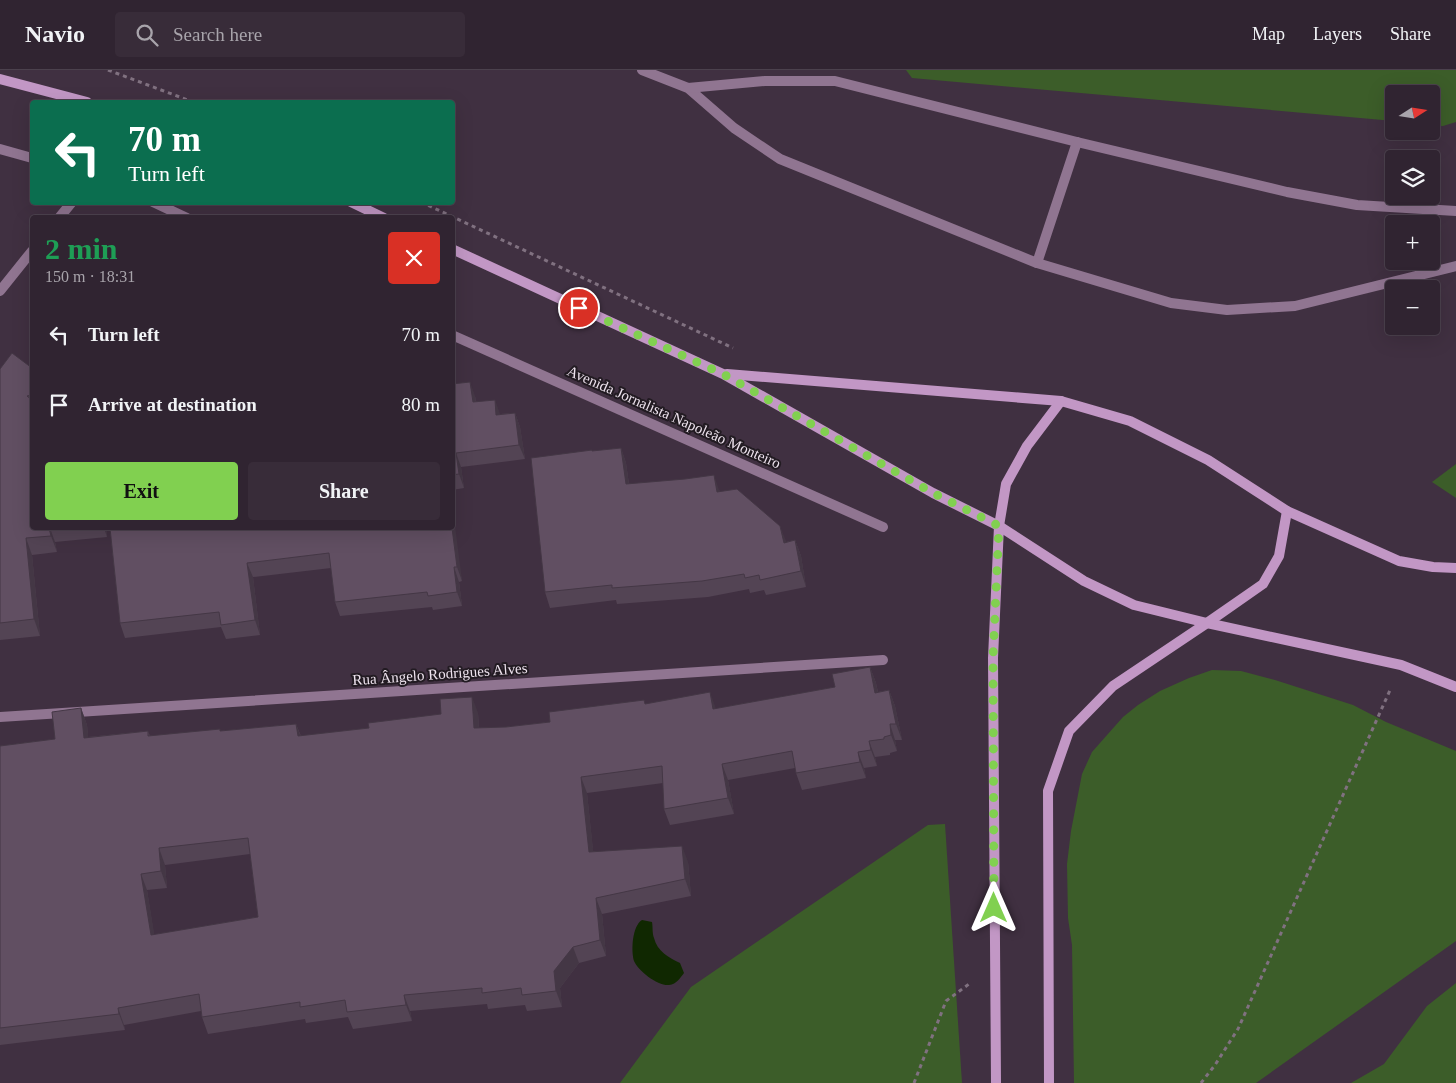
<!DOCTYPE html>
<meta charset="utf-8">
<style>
body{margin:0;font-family:"Times New Roman",serif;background:#382c39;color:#f1f3f6;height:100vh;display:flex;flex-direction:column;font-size:19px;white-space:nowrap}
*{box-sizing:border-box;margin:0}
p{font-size:16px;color:#a8a4ab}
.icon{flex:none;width:28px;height:28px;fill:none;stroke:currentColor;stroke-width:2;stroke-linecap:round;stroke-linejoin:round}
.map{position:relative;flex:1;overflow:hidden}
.details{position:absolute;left:30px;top:145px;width:425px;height:315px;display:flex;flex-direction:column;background:#302431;border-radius:5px;box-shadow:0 5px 20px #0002,0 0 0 1px #4b414d}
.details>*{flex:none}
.banner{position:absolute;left:30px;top:30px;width:425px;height:105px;border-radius:5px;box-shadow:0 5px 20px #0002,0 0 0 1px #4b414d;background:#0b6e4f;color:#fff;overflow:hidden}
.needle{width:32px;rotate:78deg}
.controls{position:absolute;left:1385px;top:15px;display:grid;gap:10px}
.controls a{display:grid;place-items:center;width:55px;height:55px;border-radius:5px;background:#302431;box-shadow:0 5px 20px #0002,0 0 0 1px #4b414d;font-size:25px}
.pin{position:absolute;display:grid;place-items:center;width:42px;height:42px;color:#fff;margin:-21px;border:2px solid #fff;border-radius:50%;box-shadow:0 1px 5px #0007}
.me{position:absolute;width:55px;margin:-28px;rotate:0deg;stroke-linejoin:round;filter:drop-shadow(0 0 4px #0008)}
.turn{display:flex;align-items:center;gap:18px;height:105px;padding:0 15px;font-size:22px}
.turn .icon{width:65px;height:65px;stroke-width:2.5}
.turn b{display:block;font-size:35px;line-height:42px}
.round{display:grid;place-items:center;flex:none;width:52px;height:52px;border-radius:5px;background:#382c39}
.headline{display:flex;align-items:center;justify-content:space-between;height:85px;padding:0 15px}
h1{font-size:30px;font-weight:800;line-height:38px;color:#1e9e55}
.button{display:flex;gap:10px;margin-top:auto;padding:10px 15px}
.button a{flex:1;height:58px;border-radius:5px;background:#81d050;color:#111;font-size:20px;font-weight:800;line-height:58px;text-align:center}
.button a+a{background:#382c39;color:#f1f3f6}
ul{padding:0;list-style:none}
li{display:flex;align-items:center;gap:15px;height:70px;padding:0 15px}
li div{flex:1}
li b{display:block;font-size:19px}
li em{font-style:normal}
header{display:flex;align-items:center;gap:30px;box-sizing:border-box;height:70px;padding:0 25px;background:#302431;border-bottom:1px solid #4b414d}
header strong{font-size:24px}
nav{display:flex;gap:28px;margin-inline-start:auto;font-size:18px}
.search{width:350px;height:45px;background:#382c39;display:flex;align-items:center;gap:12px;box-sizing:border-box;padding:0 18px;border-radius:5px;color:#a8a4ab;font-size:19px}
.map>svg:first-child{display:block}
.green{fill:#3c5d29}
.water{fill:#102801}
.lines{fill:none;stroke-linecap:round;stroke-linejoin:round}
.path{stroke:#807180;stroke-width:3;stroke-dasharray:4 4;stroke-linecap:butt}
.lane{stroke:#907591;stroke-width:10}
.street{stroke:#907591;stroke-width:10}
.secondary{stroke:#c297c5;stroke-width:10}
.wall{fill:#534454;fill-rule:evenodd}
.shaded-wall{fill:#443745}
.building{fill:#614f62;stroke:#443745;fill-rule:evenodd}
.route{stroke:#81d050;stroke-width:9;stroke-dasharray:0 16.2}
.labels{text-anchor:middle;stroke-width:4;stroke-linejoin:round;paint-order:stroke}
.street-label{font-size:15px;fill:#ede2ed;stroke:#221b22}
</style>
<header>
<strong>Navio</strong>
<div class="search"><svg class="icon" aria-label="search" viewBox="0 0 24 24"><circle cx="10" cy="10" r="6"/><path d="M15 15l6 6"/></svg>Search here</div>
<nav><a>Map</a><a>Layers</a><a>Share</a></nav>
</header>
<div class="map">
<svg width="1456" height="1013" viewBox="0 0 1456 1013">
<rect width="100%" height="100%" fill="#403041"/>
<g class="green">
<path d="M906 0H1456V52L1443 56 1431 55V24H1394V51L912 8Z"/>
<path d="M1456 394V428L1432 412Z"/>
<path d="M1212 600 1241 601 1275 610 1353 635 1386 652 1456 681V871L1256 1013H1074L1072 875 1068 848 1067 794 1071 761 1082 704 1092 682 1123 647 1138 635 1160 621 1189 608Z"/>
<path d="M945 754 962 1013H620L691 917 928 755Z"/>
<path d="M1456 913V1013H1351L1384 994 1427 936Z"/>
</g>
<path class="water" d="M642 850 652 852C653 857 652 863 654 868 657 881 669 888 680 893L684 903C680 908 677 914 669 915 658 916 638 901 634 891 631 881 632 856 642 850Z"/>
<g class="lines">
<g class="path">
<path d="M108 0 193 32"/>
<path d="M421 132 733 278"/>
<path d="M914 1013 946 931 969 914"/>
<path d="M1201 1013 1215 995 1238 959 1391 618"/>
</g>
<g class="lane">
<path d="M642 0 688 18 734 58 780 89 1037 193 1171 233 1227 240 1295 236 1456 196"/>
<path d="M688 18 765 11H835L1077 72 1287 122 1357 135 1456 141"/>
<path d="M1037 193 1077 72"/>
</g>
<g class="street">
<path d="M0 79 32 88"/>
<path d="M153 132 187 148"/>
<path d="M59 148 72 132"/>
<path d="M0 221 32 181"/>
<path d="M452 265 883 457"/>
<path d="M0 647 883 590"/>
</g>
<g class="secondary">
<path d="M0 9 87 32"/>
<path d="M351 132 384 148"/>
<path d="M452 179 723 304 933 423 999 456 1084 511 1134 535 1207 553 1401 595 1456 617"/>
<path d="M727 304 1061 331 1130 351 1208 390 1287 441 1399 491 1433 497 1456 498"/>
<path d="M996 1013 993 588 999 456 1006 414 1027 376 1061 331"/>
<path d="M1049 1013 1048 721 1069 661 1113 616 1207 553 1263 514 1279 486 1287 441"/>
</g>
</g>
<g class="wall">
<path d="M32 298V458H106L107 467 55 472 57 482 32 485 40 566 0 570V299Z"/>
<path d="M452 314 475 326 476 332 500 344 515 343 520 357 525 389 461 397 464 418 452 420Z"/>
<path d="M621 378 626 393 629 414 719 420 720 422 786 472 795 470 801 486 806 517 766 525 764 520 750 523 749 519 708 527 617 534 616 530 550 538 545 522 593 381Z"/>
<path d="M110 458H452L462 511 459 512 462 536 433 540 432 537 340 546 335 532 331 498 253 507 260 565 226 569 221 557 125 568 120 553Z"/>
<path d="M870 597 876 613 878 622 889 620 895 636 902 670H895L897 681 890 683V685L875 687 877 696 864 698 866 708 802 720 796 703 795 698 728 710 734 744 670 755 664 739 663 713 587 723 593 781 688 792 691 826 602 844 606 886 579 893 560 918 562 937 527 941 525 935 488 939 487 934 410 941 412 951 353 959 348 947 306 953 305 949 208 964 202 947 201 941 124 955 125 960 0 975V676L55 669 81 638 87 655 88 667 148 661 150 666 221 661 296 654 301 666 369 658 478 643 479 658 506 657 550 652 646 634 716 639 835 617ZM250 784 258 847 154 865 147 820 167 818 165 795Z"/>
</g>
<g class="shaded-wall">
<path d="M470 312 475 326 478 346 473 332Z"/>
<path d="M495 330 500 344 502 359 496 345Z"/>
<path d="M515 343 520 357 525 389 519 375Z"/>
<path d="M621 378 626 393 631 429 626 414Z"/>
<path d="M456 383 461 397 464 418 459 404Z"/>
<path d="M714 405 719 420 722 438 717 422Z"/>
<path d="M452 432 462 511 457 497 452 458Z"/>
<path d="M780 456 786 471 789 488 784 473Z"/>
<path d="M50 458 55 472 57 482 51 466Z"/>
<path d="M104 458H106L107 467Z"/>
<path d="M26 468 32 485 40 566 34 549Z"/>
<path d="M795 470 801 486 806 517 801 501Z"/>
<path d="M247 493 253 507 260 565 255 550Z"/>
<path d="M454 497 459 512 462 536 457 522Z"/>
<path d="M870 597 876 613 881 639 875 623Z"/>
<path d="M889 620 895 636 902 670 896 654Z"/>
<path d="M710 622 716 639H713Z"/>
<path d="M472 627 478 643 480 675 474 658Z"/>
<path d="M81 638 87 655 90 684 84 668Z"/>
<path d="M296 654 302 670 298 666Z"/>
<path d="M890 654 895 670 897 681 891 665Z"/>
<path d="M869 671 875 687 877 696 871 680Z"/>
<path d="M858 682 864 698 866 708 860 692Z"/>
<path d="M722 694 728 710 734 744 728 728Z"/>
<path d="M581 707 587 723 595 798 589 782Z"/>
<path d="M682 776 688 792 691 826 685 809Z"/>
<path d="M159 778 165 795 167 818 161 801Z"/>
<path d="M141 804 147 820 157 881 151 865Z"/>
<path d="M596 828 602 844 606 886 600 870Z"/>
<path d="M573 877 579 893 560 918 562 937 556 921 554 901Z"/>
<path d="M404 925 410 941 412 951 406 935Z"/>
<path d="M118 938 124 955 125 960 119 944Z"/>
</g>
<g class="building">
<path d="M12 283 32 298V325L27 326 32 330V411L30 415H32V458H49L51 466 26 468 34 549 0 553V299Z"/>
<path d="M470 312 473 332 495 330 496 345 515 343 519 375 456 383 459 404 452 405V314Z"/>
<path d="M621 378 626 414 685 409 714 405 717 422 737 419 780 456 784 473 795 470 801 501 760 510 759 505 745 508 744 504 702 511 612 518V515L545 522 531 388 592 380V381Z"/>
<path d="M110 458H452L457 497H454L457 522 428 526 427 522 335 532 329 483 247 493 255 550 221 555 219 542 120 553Z"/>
<path d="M870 597 875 623 889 620 896 654H890L891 665 884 667V669L869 671 871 680 858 682 860 692 796 703 792 681 722 694 728 728 664 739 662 696 581 707 589 782 682 776 685 809 596 828 600 870 573 877 554 901 556 921 522 925 521 918 482 923V918L404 925 406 935 347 942 345 930 300 937V932L202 947 199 924 118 938 119 944 0 958V676L55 669 52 642 81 638 84 668 148 661V666L220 659V661L296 654 298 666 369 658 368 653 441 644 440 629 472 627 474 658 506 657 550 652 549 642 644 630 645 634 710 622 713 639 835 617 832 604ZM248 768 258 847 151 865 141 804 161 801 159 778Z"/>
</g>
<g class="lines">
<path class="route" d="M579 238 723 304 933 423 999 456 993 588 994 838"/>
</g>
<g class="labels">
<g class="street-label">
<text transform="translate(674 347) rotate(24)" y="5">Avenida Jornalista Napoleão Monteiro</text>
<text transform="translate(440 604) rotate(-4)" y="5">Rua Ângelo Rodrigues Alves</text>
</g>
</g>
</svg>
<div class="controls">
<a><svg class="needle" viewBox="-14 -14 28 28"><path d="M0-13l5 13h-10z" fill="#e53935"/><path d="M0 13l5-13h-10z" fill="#a8a4ab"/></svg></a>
<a><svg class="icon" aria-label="layers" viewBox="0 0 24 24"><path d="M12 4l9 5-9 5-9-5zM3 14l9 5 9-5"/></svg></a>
<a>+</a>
<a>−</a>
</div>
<div class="pin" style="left:579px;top:238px;background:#d93025"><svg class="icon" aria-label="arrive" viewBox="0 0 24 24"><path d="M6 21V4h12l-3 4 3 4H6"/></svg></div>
<svg class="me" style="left:994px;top:838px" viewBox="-20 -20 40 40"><path d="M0-17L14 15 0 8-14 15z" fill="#81d050" stroke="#fff" stroke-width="4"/></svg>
<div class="banner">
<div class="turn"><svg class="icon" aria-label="left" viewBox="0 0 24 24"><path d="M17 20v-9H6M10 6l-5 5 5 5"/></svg><div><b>70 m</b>Turn left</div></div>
</div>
<section class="details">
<div class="headline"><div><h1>2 min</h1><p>150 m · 18:31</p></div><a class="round" style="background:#d93025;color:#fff"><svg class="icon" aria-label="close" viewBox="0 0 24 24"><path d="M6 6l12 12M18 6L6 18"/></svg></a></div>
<ul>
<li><svg class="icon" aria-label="left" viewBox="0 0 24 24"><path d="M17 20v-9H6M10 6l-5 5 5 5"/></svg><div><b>Turn left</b></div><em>70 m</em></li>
<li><svg class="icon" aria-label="arrive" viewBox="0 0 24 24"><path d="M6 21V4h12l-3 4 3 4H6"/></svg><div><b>Arrive at destination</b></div><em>80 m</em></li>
</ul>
<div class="button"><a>Exit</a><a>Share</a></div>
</section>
</div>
